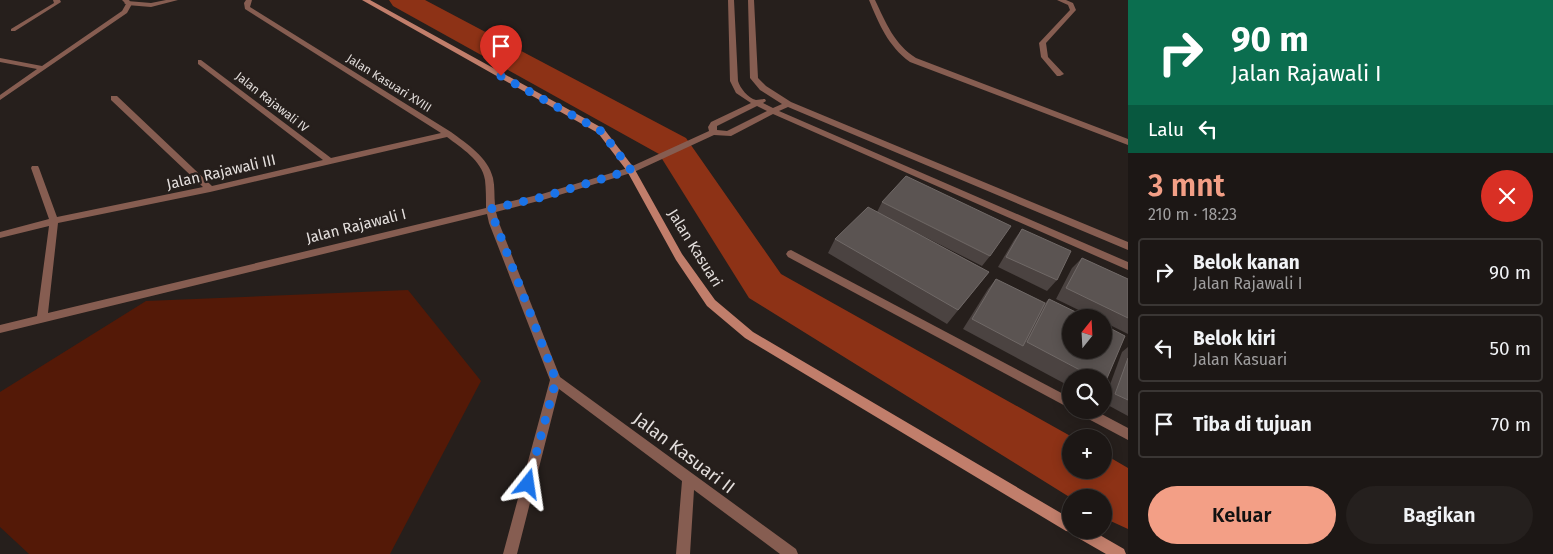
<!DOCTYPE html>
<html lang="id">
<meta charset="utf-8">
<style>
body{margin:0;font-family:"Fira Sans",sans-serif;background:#25201e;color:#f1f3f6;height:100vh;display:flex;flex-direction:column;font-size:19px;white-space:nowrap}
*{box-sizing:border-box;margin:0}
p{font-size:16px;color:#a09fa0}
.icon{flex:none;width:28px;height:28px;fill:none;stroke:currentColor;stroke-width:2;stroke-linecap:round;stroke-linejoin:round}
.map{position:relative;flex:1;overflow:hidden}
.details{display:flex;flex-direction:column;background:#1c1715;width:425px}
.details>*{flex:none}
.banner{background:#0b6e4f;color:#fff;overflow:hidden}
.needle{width:32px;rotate:18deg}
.buttons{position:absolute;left:1062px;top:309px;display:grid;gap:10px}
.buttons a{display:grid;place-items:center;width:50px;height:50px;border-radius:50%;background:#1c1715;box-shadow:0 2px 12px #0003,0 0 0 1px #3a3634;font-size:25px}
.pin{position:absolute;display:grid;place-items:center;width:42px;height:42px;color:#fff;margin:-51px -21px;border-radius:50% 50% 50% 0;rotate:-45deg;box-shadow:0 0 5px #0007}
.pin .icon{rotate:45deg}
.me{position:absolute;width:55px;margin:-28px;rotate:15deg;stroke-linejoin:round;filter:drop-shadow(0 0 4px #0008)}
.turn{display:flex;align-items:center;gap:18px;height:105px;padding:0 20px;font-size:22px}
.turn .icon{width:65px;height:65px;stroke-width:2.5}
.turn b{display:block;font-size:35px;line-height:42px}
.then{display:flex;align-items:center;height:48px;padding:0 20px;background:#0003;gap:10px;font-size:19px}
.round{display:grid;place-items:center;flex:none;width:52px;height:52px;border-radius:26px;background:#25201e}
.head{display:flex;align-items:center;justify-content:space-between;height:85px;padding:0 20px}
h1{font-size:30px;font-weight:600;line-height:38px;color:#f39f86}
.action{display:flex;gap:10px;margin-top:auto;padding:10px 20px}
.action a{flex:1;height:58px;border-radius:30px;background:#f39f86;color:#111;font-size:20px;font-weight:600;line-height:58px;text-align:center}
.action a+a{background:#25201e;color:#f1f3f6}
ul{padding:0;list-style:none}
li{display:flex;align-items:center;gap:15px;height:68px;margin:0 10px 8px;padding:0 10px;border:2px solid #3a3634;border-radius:5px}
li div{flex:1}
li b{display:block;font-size:19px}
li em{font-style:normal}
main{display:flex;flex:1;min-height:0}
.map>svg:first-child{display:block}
.green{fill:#541907}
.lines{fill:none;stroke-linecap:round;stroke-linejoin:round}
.river{fill:#8d3216;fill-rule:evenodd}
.service{fill:#865d51;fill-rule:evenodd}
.minor{fill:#865d51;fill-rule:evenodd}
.secondary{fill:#c17e6b;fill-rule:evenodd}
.wall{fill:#4b4341}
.building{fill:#5b5452;stroke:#706967}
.route{stroke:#1a73e8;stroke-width:9;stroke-dasharray:0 16.2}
.labels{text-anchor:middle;stroke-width:5;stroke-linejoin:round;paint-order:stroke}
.far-street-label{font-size:12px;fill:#e4dfdd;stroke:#261f1c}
.street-label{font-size:15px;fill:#e4dfdd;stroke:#261f1c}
.near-street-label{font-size:18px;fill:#e4dfdd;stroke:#261f1c}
</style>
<main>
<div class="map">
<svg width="1128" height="554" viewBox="0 0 1128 554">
<rect width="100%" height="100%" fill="#261f1c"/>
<path class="green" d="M408 290 481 381 390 554H29L0 527V392L146 301Z"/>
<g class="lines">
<path class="river" d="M389 0H425L686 138 781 274 1074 438H1071V470H1104V454L1128 468V529L1104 518V498H1071L749 298 659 154 393 6Z"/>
<g class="service">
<path d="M53 0H60L61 2 15 31H11V29L54 3Z"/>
<path d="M166 0H178L151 7 127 5 124 3 127 1 151 3Z"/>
</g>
<g class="minor">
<path d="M122 0H129L132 4 127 13 0 100V95L37 69 0 62V58L42 66 122 11 126 4Z"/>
<path d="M246 0H252L250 7 451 132C467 144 488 157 493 178 495 187 494 196 495 205L542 194 628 168 709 131 708 127 711 122 751 103 736 93 730 81 728 0H734L738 81C740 88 748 98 756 100 759 100 762 99 765 99L766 101 763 103 773 108 782 104 760 90 750 78 748 0H754L758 78 766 86 791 102 1128 242V250L788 107 779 111 1128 262V270L773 114 731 136 714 135 634 172 546 199 496 212 499 223 560 377 796 549 798 554H780L694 490 690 554H676L682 481 559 389 517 554H503L550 380 489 223 487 214 0 333V325L37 316 49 226 0 238V232L49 219 31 168 32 166H38L39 168 57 217 203 187 111 100V96H117L212 186 323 160 198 64V60H201L331 158 441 133 245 9 244 3ZM757 106 767 111 727 131 717 130V126ZM447 137C461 148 482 160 485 180 486 189 486 198 486 208L48 313 58 223 210 192Z"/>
<path d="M869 0H875C886 23 894 44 916 58L1128 139V145L910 62C888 46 879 24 869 0Z"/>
<path d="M1057 0H1066L1073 3 1076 10 1046 43 1048 57 1064 74 1060 76H1057L1041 57 1039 43 1070 10 1068 5Z"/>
<path d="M791 250 1071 398V409L788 257 786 254 788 251Z"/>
<path d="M1077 410H1094L1128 428V440L1079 414Z"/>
</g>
<path class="secondary" d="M362 0H370L604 129 634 168 682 254 715 300 753 332 1071 519V530H1091L1124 549 1126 554H1106L1073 535 1072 532 1066 531 745 338 707 306 676 260 627 171 598 133Z"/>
</g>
<g class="wall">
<path d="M882 202 990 256 982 266 919 234 989 272 947 324 828 253 835 239 877 212Z"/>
<path d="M1022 229 1057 280 1047 291 998 267 1014 240Z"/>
<path d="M1082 258 1128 279V334L1104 322V318H1095L1056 299 1072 268Z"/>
<path d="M996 279 1045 303 1049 299 1088 318H1071V350H1104V325L1125 336 1105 383 1104 384V378H1071V387L963 329 988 289Z"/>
<path d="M1128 347V416L1104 403V401L1122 352Z"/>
</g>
<g class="building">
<path d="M906 176 1011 226 990 256 882 202Z"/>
<path d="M868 207 989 272 958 310 835 239Z"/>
<path d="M1022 229 1071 251 1057 280 1006 257Z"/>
<path d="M1082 258 1128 279V318L1066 288Z"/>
<path d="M996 279 1045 303 1023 346 972 319Z"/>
<path d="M1049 299 1088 318H1071V350H1104V325L1125 336 1105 383 1104 382V378H1095L1027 342Z"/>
<path d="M1128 358V400L1115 394Z"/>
</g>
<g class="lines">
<path class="route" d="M501 76 601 131 631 170 543 197 490 209 556 380 528 484"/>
</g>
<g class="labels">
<g class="far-street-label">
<text transform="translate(389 83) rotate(32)" y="4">Jalan Kasuari XVIII</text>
<text transform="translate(272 102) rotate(38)" y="4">Jalan Rajawali IV</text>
</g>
<g class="street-label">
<text transform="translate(221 172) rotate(-13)" y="5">Jalan Rajawali III</text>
<text transform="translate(356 226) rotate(-14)" y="5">Jalan Rajawali I</text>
<text transform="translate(695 248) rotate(58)" y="5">Jalan Kasuari</text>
</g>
<g class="near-street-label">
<text transform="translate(684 453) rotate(37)" y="6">Jalan Kasuari II</text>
</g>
</g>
</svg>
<div class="buttons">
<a><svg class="needle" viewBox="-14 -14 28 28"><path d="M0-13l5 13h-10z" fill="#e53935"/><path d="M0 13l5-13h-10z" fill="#a09fa0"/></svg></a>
<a><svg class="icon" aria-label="search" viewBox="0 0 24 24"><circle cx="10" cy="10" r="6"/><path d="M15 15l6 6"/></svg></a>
<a>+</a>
<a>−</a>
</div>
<div class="pin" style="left:501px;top:76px;background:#d93025"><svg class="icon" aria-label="arrive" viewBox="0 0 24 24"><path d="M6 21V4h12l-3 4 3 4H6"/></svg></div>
<svg class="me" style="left:528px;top:484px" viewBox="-20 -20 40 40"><path d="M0-17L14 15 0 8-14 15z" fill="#1a73e8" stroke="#fff" stroke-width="4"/></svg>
</div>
<section class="details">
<div class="banner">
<div class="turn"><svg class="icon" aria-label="right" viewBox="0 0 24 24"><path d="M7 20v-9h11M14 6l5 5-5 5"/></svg><div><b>90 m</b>Jalan Rajawali I</div></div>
<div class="then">Lalu<svg class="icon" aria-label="left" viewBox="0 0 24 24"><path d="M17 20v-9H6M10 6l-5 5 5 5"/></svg></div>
</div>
<div class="head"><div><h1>3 mnt</h1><p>210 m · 18:23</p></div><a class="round" style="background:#d93025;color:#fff"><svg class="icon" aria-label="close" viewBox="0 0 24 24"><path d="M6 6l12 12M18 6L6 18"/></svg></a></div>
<ul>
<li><svg class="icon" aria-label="right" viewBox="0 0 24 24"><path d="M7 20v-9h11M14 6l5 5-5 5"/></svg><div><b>Belok kanan</b><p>Jalan Rajawali I</p></div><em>90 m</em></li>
<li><svg class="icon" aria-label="left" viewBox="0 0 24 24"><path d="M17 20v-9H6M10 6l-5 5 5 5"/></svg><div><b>Belok kiri</b><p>Jalan Kasuari</p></div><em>50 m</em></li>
<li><svg class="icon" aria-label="arrive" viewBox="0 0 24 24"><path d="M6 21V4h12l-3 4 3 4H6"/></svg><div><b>Tiba di tujuan</b></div><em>70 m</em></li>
</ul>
<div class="action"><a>Keluar</a><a>Bagikan</a></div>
</section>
</main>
